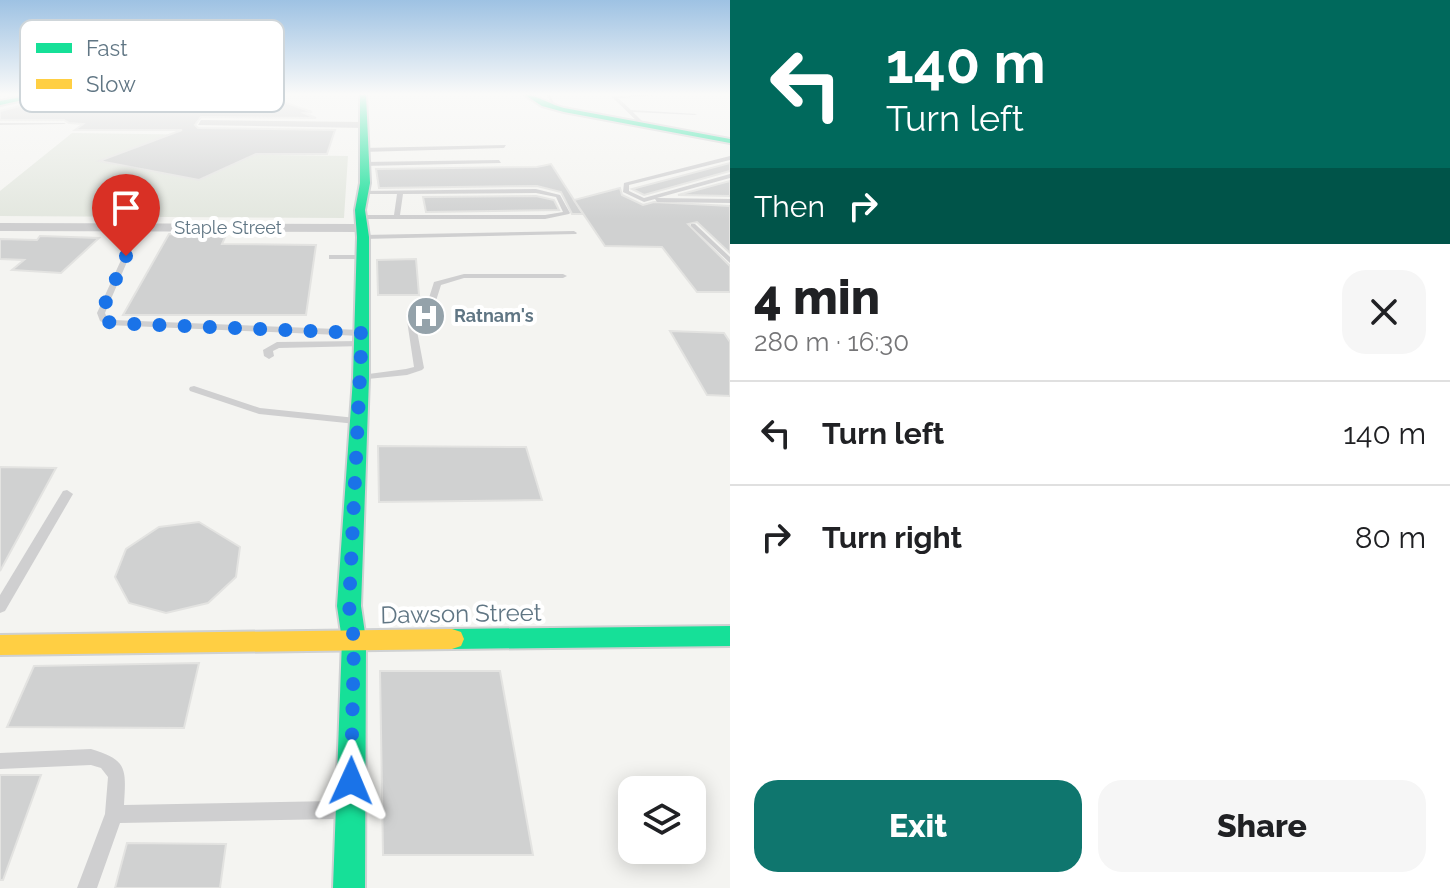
<!DOCTYPE html>
<meta charset="utf-8">
<style>
body{margin:0;font-family:Raleway,sans-serif;background:#f6f6f6;color:#202124;height:100vh;display:flex;flex-direction:column;font-size:30px;white-space:nowrap}
*{box-sizing:border-box;margin:0}
p{font-size:26px;color:#757577}
.icon{flex:none;width:44px;height:44px;fill:none;stroke:currentColor;stroke-width:2;stroke-linecap:round;stroke-linejoin:round}
.map{position:relative;flex:1;overflow:hidden}
.side{display:flex;flex-direction:column;background:#fff;width:720px}
.side>*{flex:none}
.top-card{background:#00695c;color:#fff;overflow:hidden}
.tools{position:absolute;left:618px;top:776px;display:grid;gap:16px}
.tools a{display:grid;place-items:center;width:88px;height:88px;border-radius:16px;background:#fff;box-shadow:0 4px 20px #0003;font-size:40px}
.pin{position:absolute;display:grid;place-items:center;width:68px;height:68px;color:#fff;margin:-82px -34px;border-radius:50% 50% 50% 0;rotate:-45deg;box-shadow:0 0 8px #0007}
.pin .icon{rotate:45deg}
.me{position:absolute;width:88px;margin:-44px;rotate:1deg;stroke-linejoin:round;filter:drop-shadow(0 0 6px #0008)}
.turn{display:flex;align-items:center;gap:28px;height:168px;padding:0 24px;font-size:36px}
.turn .icon{width:104px;height:104px;stroke-width:2.5}
.turn b{display:block;font-size:56px;line-height:68px}
.then{display:flex;align-items:center;height:76px;padding:0 24px;background:#0003;gap:16px;font-size:30px}
.round{display:grid;place-items:center;flex:none;width:84px;height:84px;border-radius:24px;background:#f6f6f6}
.summary{display:flex;align-items:center;justify-content:space-between;height:136px;padding:0 24px}
h1{font-size:48px;font-weight:800;line-height:60px}
.primary-button{display:flex;gap:16px;margin-top:auto;padding:16px 24px}
.primary-button a{flex:1;height:92px;border-radius:24px;background:#0f766e;color:#fff;font-size:32px;font-weight:800;line-height:92px;text-align:center}
.primary-button a+a{background:#f6f6f6;color:#202124}
ul{padding:0;list-style:none}
li{display:flex;align-items:center;gap:24px;height:104px;padding:0 24px;border-top:2px solid #e0e0e0}
li div{flex:1}
li b{display:block;font-size:30px}
li em{font-style:normal}
main{display:flex;flex:1;min-height:0}
.map>svg:first-child{display:block}
.green{fill:#e3e7df}
.building{fill:#d0d1d1;stroke:#e3e3e1;stroke-width:2}
.lines{fill:none;stroke-linecap:round;stroke-linejoin:round}
.fast-casing{stroke:#cfd1d2;stroke-width:4}
.slow-casing{stroke:#cfd1d2;stroke-width:4}
.lane{fill:#cfcfd0;fill-rule:evenodd}
.street{fill:#cfcfd0;fill-rule:evenodd}
.fast{fill:#16e098;fill-rule:evenodd}
.slow{fill:#ffcf43;fill-rule:evenodd}
.route{stroke:#1a73e8;stroke-width:14;stroke-dasharray:0 25.2}
.labels{text-anchor:middle;stroke-width:8;stroke-linejoin:round;paint-order:stroke}
.far-street-label{font-size:18px;fill:#607684;stroke:#fff}
.far-poi-label{font-size:18px;font-weight:bold;fill:#607684;stroke:#fff;text-anchor:start}
.near-street-label{font-size:24px;fill:#607684;stroke:#fff}
.key{fill:#fff;stroke:#cfd6da;stroke-width:2}
.key-label{font-size:22px;fill:#607684}
</style>
<main>
<div class="map">
<svg width="730" height="888" viewBox="0 0 730 888">
<rect width="100%" height="100%" fill="#f4f4f1"/>
<path class="green" d="M72 133 215 135 200 154 348 156 344 218 0 216V191Z"/>
<g class="building">
<path d="M63 95H264L312 112 304 113 316 118 201 117 195 125 198 128 335 130 327 154H256L199 180 99 161 182 130H75L83 124 69 123 64 120H0V111Z"/>
<path d="M730 163V171L644 195 632 189Z"/>
<path d="M551 164 583 214H572L561 192 537 186 379 188 376 169 537 167Z"/>
<path d="M730 181V196L678 195Z"/>
<path d="M620 188 622 195 643 205 654 202 730 206V253L697 222 688 224 730 266V292H697L662 247 605 246 574 200Z"/>
<path d="M536 196 554 200 559 210 426 212 423 197Z"/>
<path d="M169 234 226 235 222 244 316 245 306 315H123Z"/>
<path d="M40 236 99 238 61 273 12 270 24 260 0 259V239L37 240Z"/>
<path d="M416 259 419 295H378L377 260Z"/>
<path d="M670 331 724 333 730 342V396L707 395Z"/>
<path d="M378 446 526 447 542 500 379 502Z"/>
<path d="M0 467 56 468 0 571Z"/>
<path d="M199 522 240 547 236 577 208 603 166 613 129 603 115 577 126 549 159 527Z"/>
<path d="M199 663 184 728 7 727 34 666Z"/>
<path d="M380 671H500L533 855H383Z"/>
<path d="M0 775H41L3 880H0Z"/>
<path d="M127 843 226 844 220 888H115Z"/>
</g>
<g class="lines">
<g class="fast-casing">
<g id="fast">
<path d="M32 95H46L0 105V101Z"/>
<path d="M360 95H366L370 183 365 210 369 237V378L361 606 366 640 365 888H333L342 640 337 606 353 378 357 237 355 210 360 183Z"/>
<path d="M525 95C537 95 551 105 564 108L730 139V143L564 112 542 106Z"/>
<path d="M730 626V646L452 649 443 646 440 639 443 632 452 629Z"/>
</g>
</g>
<g class="slow-casing">
<path id="slow" d="M452 629 461 632 464 639 461 646 452 649 0 655V635Z"/>
</g>
<g class="lane">
<path d="M546 95H550L554 103 542 106V104L550 101Z"/>
<path d="M631 95H662L618 98 631 110 697 114 695 115 633 112 645 124 641 125 612 97Z"/>
<path d="M0 123H64L66 124 0 125Z"/>
<path d="M506 145 504 148 362 152 359 150 362 148Z"/>
<path d="M730 156V160L629 185V191L644 198 730 174V178L657 198 730 199V203L657 202 655 199 644 202 623 192 624 183Z"/>
<path d="M499 160 501 163 363 166 360 164 363 162Z"/>
<path d="M536 189 560 195 570 213 569 214 545 219H360L357 217 360 215H394L397 194H359L358 193 361 191ZM536 193 556 197 563 212 545 215H400L403 194Z"/>
<path d="M691 224H695L730 257V263L691 226Z"/>
<path d="M139 225 142 227 105 313 107 318 113 320 361 330 365 333 361 336 108 325 100 321 97 313 136 227Z"/>
<path d="M574 231 577 233 576 234 363 239 360 237 363 235Z"/>
<path d="M329 255H363L367 257 363 259H329Z"/>
<path d="M464 274H563L567 276 563 278H464L441 285 435 304 414 315 424 368 422 370 407 375 358 380 356 378 358 376 361 375 406 369 414 367 406 314 428 301 434 282Z"/>
<path d="M361 341 364 342V346L279 348 273 351 274 356 269 359 264 356 263 350 277 342Z"/>
<path d="M194 386 260 408 356 418 361 421 356 424 259 414 190 391 189 389 190 387Z"/>
<path d="M67 490 73 494 5 611 0 613V595L63 491Z"/>
<path d="M91 749C128 760 126 769 124 805L334 801 340 804 343 810 340 816 334 819 120 823 97 888H77L105 814 108 777 101 768 91 765 0 769V753Z"/>
</g>
<g class="street">
<path d="M201 120 363 122 368 125 363 128 198 125Z"/>
<path d="M0 223 361 224 368 228 361 232 0 231Z"/>
</g>
<use href="#fast" class="fast"/>
<use href="#slow" class="slow"/>
</g>
<linearGradient id="sky" x2="0" y2="1"><stop stop-color="#9ec2e3"/><stop offset="0.43" stop-color="#fafaf9"/><stop offset="1" stop-color="#fafaf9" stop-opacity="0"/></linearGradient>
<rect width="730" height="219" fill="url(#sky)"/>
<g class="lines">
<path class="route" d="M126 256 101 313 103 319 111 323 362 333 349 606 354 640 351 781"/>
</g>
<defs>
<g id="hospital-disc" transform="scale(2)"><circle r="9.5" fill="#94a2aa" stroke="#fff"/><path d="M-5-5h3v3.5h4V-5h3V5h-3V1.5h-4V5h-3Z" fill="#fff"/></g>
</defs>
<g fill-rule="evenodd">
<use href="#hospital-disc" x="426" y="316"/>
</g>
<g class="labels">
<g class="far-street-label">
<text x="228" y="234">Staple Street</text>
</g>
<g class="far-poi-label">
<text x="454" y="322">Ratnam's</text>
</g>
<g class="near-street-label">
<text transform="translate(461 614) rotate(-1)" y="8">Dawson Street</text>
</g>
</g>
<rect x="20" y="20" width="264" height="92" rx="12" class="key"/>
<rect x="36" y="43" width="36" height="10" fill="#16e098"/>
<rect x="36" y="79" width="36" height="10" fill="#ffcf43"/>
<g class="key-label">
<text x="86" y="56">Fast</text>
<text x="86" y="92">Slow</text>
</g>
</svg>
<div class="tools">
<a><svg class="icon" aria-label="layers" viewBox="0 0 24 24"><path d="M12 4l9 5-9 5-9-5zM3 14l9 5 9-5"/></svg></a>
</div>
<div class="pin" style="left:126px;top:256px;background:#d93025"><svg class="icon" aria-label="arrive" viewBox="0 0 24 24"><path d="M6 21V4h12l-3 4 3 4H6"/></svg></div>
<svg class="me" style="left:351px;top:781px" viewBox="-20 -20 40 40"><path d="M0-17L14 15 0 8-14 15z" fill="#1a73e8" stroke="#fff" stroke-width="4"/></svg>
</div>
<section class="side">
<div class="top-card">
<div class="turn"><svg class="icon" aria-label="left" viewBox="0 0 24 24"><path d="M17 20v-9H6M10 6l-5 5 5 5"/></svg><div><b>140 m</b>Turn left</div></div>
<div class="then">Then<svg class="icon" aria-label="right" viewBox="0 0 24 24"><path d="M7 20v-9h11M14 6l5 5-5 5"/></svg></div>
</div>
<div class="summary"><div><h1>4 min</h1><p>280 m · 16:30</p></div><a class="round"><svg class="icon" aria-label="close" viewBox="0 0 24 24"><path d="M6 6l12 12M18 6L6 18"/></svg></a></div>
<ul>
<li><svg class="icon" aria-label="left" viewBox="0 0 24 24"><path d="M17 20v-9H6M10 6l-5 5 5 5"/></svg><div><b>Turn left</b></div><em>140 m</em></li>
<li><svg class="icon" aria-label="right" viewBox="0 0 24 24"><path d="M7 20v-9h11M14 6l5 5-5 5"/></svg><div><b>Turn right</b></div><em>80 m</em></li>
</ul>
<div class="primary-button"><a>Exit</a><a>Share</a></div>
</section>
</main>
